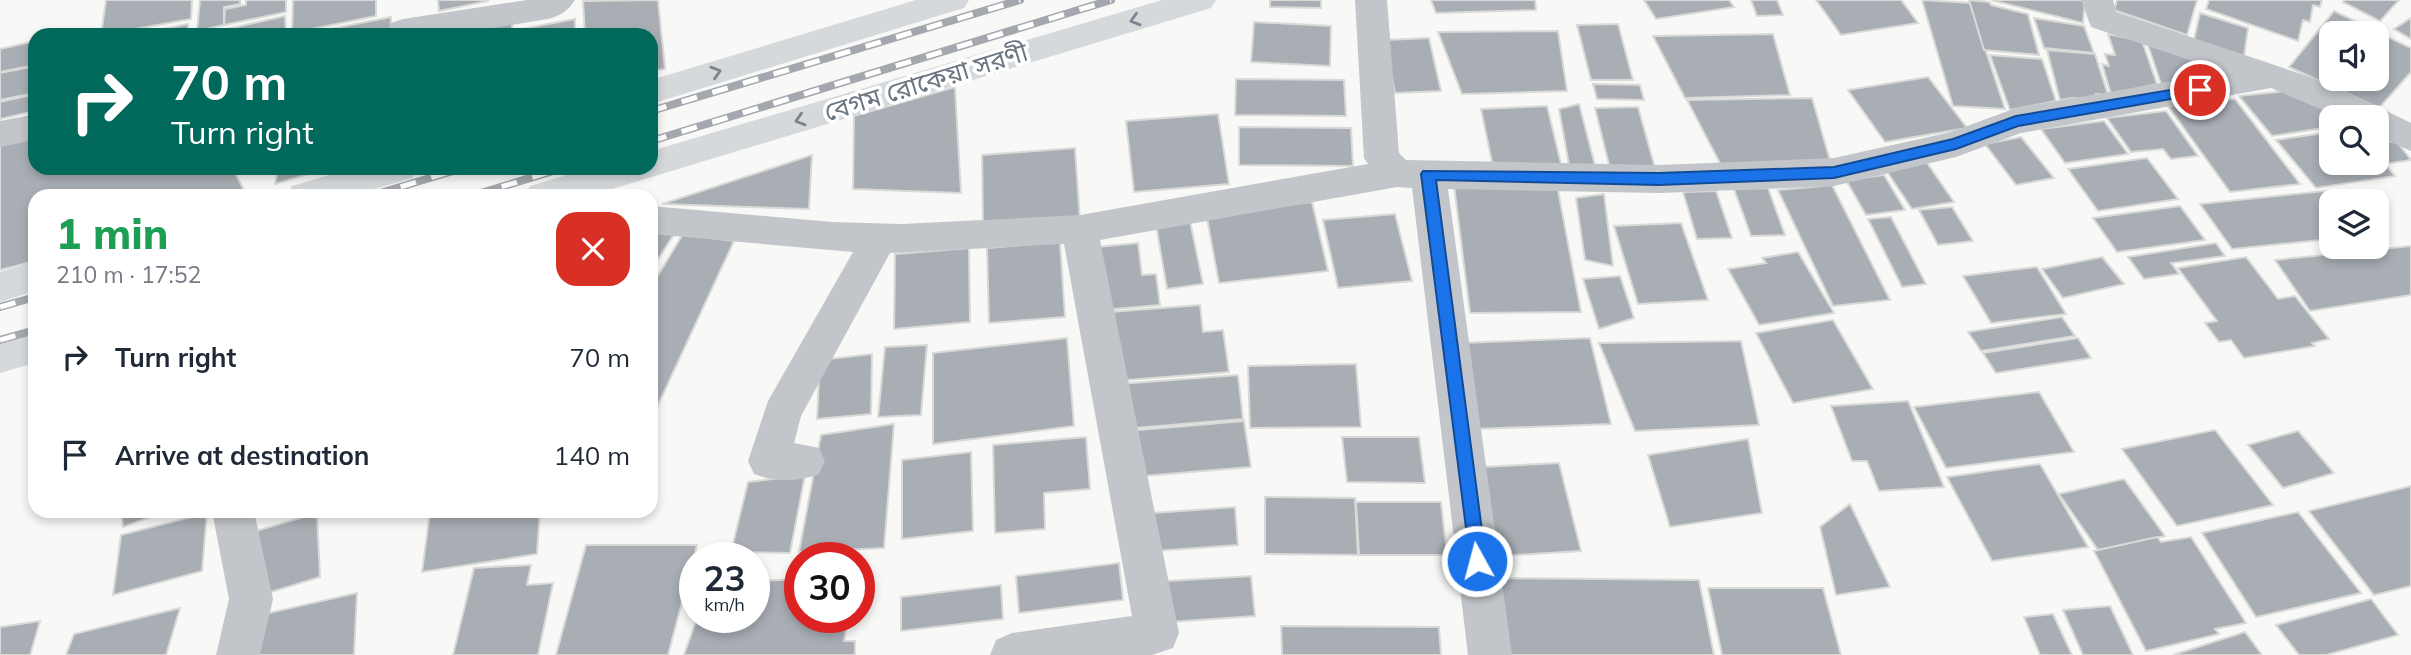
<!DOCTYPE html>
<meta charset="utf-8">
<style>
body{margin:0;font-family:Mulish,"Noto Sans Bengali",sans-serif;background:#f2f2f3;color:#1f2937;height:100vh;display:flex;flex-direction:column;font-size:26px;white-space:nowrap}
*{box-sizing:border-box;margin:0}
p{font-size:23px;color:#747a83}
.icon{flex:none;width:38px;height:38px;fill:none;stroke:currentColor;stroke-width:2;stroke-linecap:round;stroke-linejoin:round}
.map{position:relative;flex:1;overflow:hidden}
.panel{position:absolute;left:28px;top:189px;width:630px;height:329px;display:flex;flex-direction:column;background:#fff;border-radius:21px;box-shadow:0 4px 10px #0003}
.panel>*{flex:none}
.guide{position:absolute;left:28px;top:28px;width:630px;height:147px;border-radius:21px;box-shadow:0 4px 10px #0003;background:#00695c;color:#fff;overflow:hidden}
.buttons{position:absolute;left:2319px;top:21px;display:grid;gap:14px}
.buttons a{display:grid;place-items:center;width:70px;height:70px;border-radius:14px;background:#fff;box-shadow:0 4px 10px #0003;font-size:35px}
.speed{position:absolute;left:679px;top:542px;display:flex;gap:14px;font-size:35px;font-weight:700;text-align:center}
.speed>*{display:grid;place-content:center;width:91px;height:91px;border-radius:50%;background:#fff;box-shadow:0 4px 10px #0003;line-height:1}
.speed small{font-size:18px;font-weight:400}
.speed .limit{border:10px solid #d22;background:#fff;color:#111}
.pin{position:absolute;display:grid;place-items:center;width:60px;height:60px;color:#fff;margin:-30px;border:4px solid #fff;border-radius:50%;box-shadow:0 2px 7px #0007}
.me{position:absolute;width:77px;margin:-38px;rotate:353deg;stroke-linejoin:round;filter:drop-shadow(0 0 5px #0008)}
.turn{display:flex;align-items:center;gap:24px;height:147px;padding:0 28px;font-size:32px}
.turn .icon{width:91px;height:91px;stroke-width:2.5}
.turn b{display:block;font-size:49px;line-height:60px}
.round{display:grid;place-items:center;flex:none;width:74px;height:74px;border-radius:21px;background:#f2f2f3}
.summary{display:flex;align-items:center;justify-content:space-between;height:119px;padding:0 28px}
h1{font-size:42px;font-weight:800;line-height:52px;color:#1e9e55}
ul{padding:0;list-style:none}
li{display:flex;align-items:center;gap:21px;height:98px;padding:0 28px}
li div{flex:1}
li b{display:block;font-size:26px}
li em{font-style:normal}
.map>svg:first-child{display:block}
.building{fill:#a8aeb4;stroke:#d9dad8;stroke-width:2;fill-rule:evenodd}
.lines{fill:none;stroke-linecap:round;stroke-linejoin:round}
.minor{fill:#c2c5c9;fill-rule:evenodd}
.primary{fill:#d5d9dc;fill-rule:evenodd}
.rail-casing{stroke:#a4a8ae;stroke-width:8}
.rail{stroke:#fff;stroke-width:5;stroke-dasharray:16;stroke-linecap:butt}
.oneway{stroke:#7b8590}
.route{fill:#1a73e8;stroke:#114b97;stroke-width:2}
.labels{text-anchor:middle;stroke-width:7;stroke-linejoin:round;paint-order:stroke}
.street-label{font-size:26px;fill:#6b7683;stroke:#fff}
</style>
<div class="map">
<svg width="2411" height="655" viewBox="0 0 2411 655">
<rect width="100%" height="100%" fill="#f8f8f6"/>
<g class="building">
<path d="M106 0H192L191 19 101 35Z"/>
<path d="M200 0H240V4L224 7V25L197 31Z"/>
<path d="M246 0H286V12L224 25 225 9 246 5Z"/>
<path d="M293 0H376V16L292 33Z"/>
<path d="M438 0H488V1L439 11Z"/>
<path d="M658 0 665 69 651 71V35H585L583 1Z"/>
<path d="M1270 0H1321V8L1270 7Z"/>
<path d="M1431 0H1535L1536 10 1436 13Z"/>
<path d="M1644 0H1729L1734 7 1656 19Z"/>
<path d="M1751 0H1777L1783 15 1757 16Z"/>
<path d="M1816 0H1901L1918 23 1841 35Z"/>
<path d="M1922 0 1970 3 2005 109 1953 106Z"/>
<path d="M1969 0 1989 2 1991 5 2028 14 2039 55 1984 50Z"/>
<path d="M1991 0H2085L2083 23Z"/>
<path d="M2117 0H2197L2187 35 2114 10Z"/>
<path d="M2209 0H2322L2320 7 2313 5 2310 22 2303 20 2298 41 2206 9Z"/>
<path d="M2344 0H2399L2380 21 2343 2Z"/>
<path d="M2334 11 2411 48V72L2379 108 2289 67ZM2331 33H2376V79H2331Z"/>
<path d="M2200 13 2248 28 2244 57 2194 40Z"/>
<path d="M511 15 513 35H479V22Z"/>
<path d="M285 16 286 35H210V33Z"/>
<path d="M391 17V35H300Z"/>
<path d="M2034 18 2084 26 2094 53 2044 48Z"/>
<path d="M2411 18V39L2394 29Z"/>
<path d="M575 19V35H522V29Z"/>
<path d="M1254 22 1331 26 1330 66 1251 62Z"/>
<path d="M188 24V35H134Z"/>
<path d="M1618 24 1633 80H1591L1577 25Z"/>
<path d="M1558 31 1567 91 1462 94 1438 32Z"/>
<path d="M1773 34 1790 95 1685 98 1653 36Z"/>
<path d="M2108 34 2142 41 2157 84 2111 94 2102 64 2109 66 2105 54 2115 55Z"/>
<path d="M1429 38 1441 91 1395 93 1385 40Z"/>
<path d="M35 41V65L0 72V49Z"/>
<path d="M2147 42 2230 64 2231 75 2161 84Z"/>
<path d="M2047 50 2095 54 2108 95 2096 94 2099 100 2073 98 2060 100Z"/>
<path d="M1990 55 2042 59 2056 101 2010 110Z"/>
<path d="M35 66V93L0 100V73Z"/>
<path d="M1928 77 1967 128 1885 142 1848 90Z"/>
<path d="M1236 79 1344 80 1346 116 1235 115Z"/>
<path d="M1593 84 1640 85 1644 100 1597 99Z"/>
<path d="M955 87 961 193 853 189 854 116Z"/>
<path d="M2286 91 2345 117H2331V127L2272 136 2239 96Z"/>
<path d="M35 94V111L0 119V102Z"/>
<path d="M1812 98 1831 164 1722 167 1687 100Z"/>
<path d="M2235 99 2300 184 2230 192 2168 106Z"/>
<path d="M1579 104 1595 165H1569L1559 109Z"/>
<path d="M1547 106 1561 164 1493 167 1481 109Z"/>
<path d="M1638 107 1655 168 1610 169 1595 108Z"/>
<path d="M2166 111 2198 156 2171 159 2163 149 2131 152 2107 118Z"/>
<path d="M1218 114 1229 184 1134 192 1126 121Z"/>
<path d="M2104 121 2128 154 2065 163 2041 129Z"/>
<path d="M1239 127 1351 128 1353 166 1239 165Z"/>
<path d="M2331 132V163H2376V133L2381 132 2390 142H2397L2411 160 2385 164 2395 176 2316 188 2276 140Z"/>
<path d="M35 136V168L233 169 247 196H35V261L0 270V143Z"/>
<path d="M2021 137 2054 178 2016 185 1985 144Z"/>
<path d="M1075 148 1080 220 983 228 982 155Z"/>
<path d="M812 155 809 209 662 204Z"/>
<path d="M2147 158 2178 199 2098 211 2068 169Z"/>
<path d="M1925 160 1954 202 1912 209 1884 167Z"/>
<path d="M278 168H328L275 184Z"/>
<path d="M1884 175 1905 210 1866 215 1846 180Z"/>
<path d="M1454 185H1557L1581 312 1470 313Z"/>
<path d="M1832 185 1890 300 1833 306 1778 190Z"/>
<path d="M1768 188 1785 235 1751 236 1734 189Z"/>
<path d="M2334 190 2343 201H2331V239L2232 249 2200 204Z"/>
<path d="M1716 191 1732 238 1697 239 1683 192Z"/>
<path d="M1604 194 1613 266 1585 260 1576 198Z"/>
<path d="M1312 202 1328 271 1219 283 1206 213Z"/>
<path d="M2180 206 2205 240 2117 252 2093 218Z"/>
<path d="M1952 207 1973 241 1938 245 1919 210Z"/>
<path d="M1395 214 1412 281 1338 288 1323 220Z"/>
<path d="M1891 217 1926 284 1902 287 1868 219Z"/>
<path d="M1190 221 1203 284 1167 289 1156 225Z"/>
<path d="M1681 223 1708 300 1638 304 1614 226Z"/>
<path d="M651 225H680L651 270Z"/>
<path d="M683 234 734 241 651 420V287Z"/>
<path d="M1060 242 1065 317 989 323 987 248Z"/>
<path d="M1138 243 1142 275 1156 274 1160 305 1103 310 1097 247Z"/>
<path d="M2216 243 2225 256 2171 263 2179 274 2144 279 2128 257Z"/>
<path d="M2411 246V295L2310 311 2275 260Z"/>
<path d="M969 248 970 322 894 329 895 254Z"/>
<path d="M1798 252 1834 313 1759 325 1728 269 1766 263 1762 258Z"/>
<path d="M2102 257 2124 284 2063 298 2042 269Z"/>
<path d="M2246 257 2278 299 2295 296 2329 339 2312 343 2315 346 2244 358 2231 340 2219 342 2205 323 2217 321 2178 268Z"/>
<path d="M2037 267 2066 314 1991 323 1963 276Z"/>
<path d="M1620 276 1634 318 1599 329 1583 279Z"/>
<path d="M1200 305 1203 332 1223 330 1229 372 1115 381 1110 312Z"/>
<path d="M2062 317 2075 336 1981 351 1968 332Z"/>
<path d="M1833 320 1873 389 1793 403 1756 333Z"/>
<path d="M1067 338 1074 426 933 444V353Z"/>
<path d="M1590 338 1611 424 1475 429 1460 343Z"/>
<path d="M2078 338 2091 358 1996 373 1983 353Z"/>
<path d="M1741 341 1759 425 1635 431 1599 343Z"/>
<path d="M927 345 921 415 878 417 885 347Z"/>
<path d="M872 354 871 414 817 419 820 360Z"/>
<path d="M1356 364 1361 427 1250 428 1248 366Z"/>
<path d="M1238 375 1243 419 1123 429 1119 384Z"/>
<path d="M2039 392 2074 452 1946 468 1914 407Z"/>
<path d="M1908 401 1944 487 1879 491 1867 461H1852L1831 406Z"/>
<path d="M1244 421 1251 467 1119 478 1115 432Z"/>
<path d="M894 424 884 548 799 552 821 435Z"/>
<path d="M2215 430 2273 505 2177 526 2122 449Z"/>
<path d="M2298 431 2334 473 2283 488 2248 445Z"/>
<path d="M1086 437 1090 489 1044 493 1045 529 995 533 993 445Z"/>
<path d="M1342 437H1419L1425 483 1347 482Z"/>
<path d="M1748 439 1762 513 1670 527 1648 455Z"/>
<path d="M971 452 973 531 902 539V460Z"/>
<path d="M1559 463 1581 551 1499 556 1482 467Z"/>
<path d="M2040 464 2088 547 1992 561 1947 477Z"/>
<path d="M805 475 790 553 731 552 748 482Z"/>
<path d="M2124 479 2165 536 2098 550 2059 494Z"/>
<path d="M2411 486V586L2374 595 2309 511Z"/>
<path d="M1265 497 1355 498 1358 555 1265 554Z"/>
<path d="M1356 502H1441L1447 555H1359Z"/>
<path d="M1850 504 1890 587 1836 595 1820 527Z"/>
<path d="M1235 507 1238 545 1155 551 1154 513Z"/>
<path d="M121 511H167L123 527Z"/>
<path d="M430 511H540L537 554 422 572Z"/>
<path d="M2298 512 2361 593 2256 617 2202 533Z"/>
<path d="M207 513 202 571 113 595 121 535Z"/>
<path d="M317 513 320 577 258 596 256 531Z"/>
<path d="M2157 537 2161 542 2191 537 2246 623 2215 629 2219 634 2146 651 2094 551Z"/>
<path d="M586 545H697L668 655H556Z"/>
<path d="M1119 563 1123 600 1019 613 1016 576Z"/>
<path d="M531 565 527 585 553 583 538 655H453L474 568Z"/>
<path d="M754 565 758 581 800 579V618H848L844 641H855V655H684L697 618H754Z"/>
<path d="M1251 576 1255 616 1170 622 1167 581Z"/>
<path d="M1500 578 1699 580 1714 655H1509Z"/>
<path d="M1001 585 1003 619 901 631V597Z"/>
<path d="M1708 588H1823L1841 655H1722Z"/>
<path d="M357 593 354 655H248L255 616Z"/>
<path d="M2371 599 2398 635 2326 655H2299L2276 625Z"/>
<path d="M2110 606 2133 655H2083L2063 610Z"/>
<path d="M180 608 166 655H66L74 634Z"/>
<path d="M2053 614 2072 655H2040L2024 617Z"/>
<path d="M40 621 30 655H0V627Z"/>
<path d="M1281 626 1439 627 1441 655H1282Z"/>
<path d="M2245 632 2262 655H2173Z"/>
</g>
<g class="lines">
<g class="minor">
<path d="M527 0H575C568 11 560 16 548 19L450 35H389L387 31 391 23 403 19Z"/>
<path d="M1355 0H1387L1399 153 1406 160 1659 165 1834 158 1951 132 2016 108 2225 72 2091 27 2081 0H2113L2116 12 2334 85 2411 123V151L2376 136V117H2339L2271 88 2021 133 1956 157 1834 186 1659 193 1448 189 1512 655H1468L1412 188 1397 187 1100 240 1179 633 1173 648 1152 655H990L996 640 1012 633 1132 616 1064 244 890 253 801 416 794 443 819 448 825 461 819 474C798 482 775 482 754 474L748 461 768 401 853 252 651 234V206L832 222 902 224 1080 215 1368 164 1364 158Z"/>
<path d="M35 114V140L0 147V121Z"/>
<path d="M212 511H254L273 599 260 655H216L229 599Z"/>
</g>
<g class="primary">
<path d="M916 0H969L964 8 651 104V80Z"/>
<path d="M1162 0H1216L1211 8 589 196H525L530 186 591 168H651V151Z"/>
<path d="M353 168H417L412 178 351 196H287L292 186Z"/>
<path d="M35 261V291L0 302V272Z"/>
<path d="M35 331V363L0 373V341Z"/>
</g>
<g class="rail-casing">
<g id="rail">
<path d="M651 111 1020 0"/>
<path d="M651 141 1111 0"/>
<path d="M370 196 463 168"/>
<path d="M471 196 563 168"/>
<path d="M0 307 35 297"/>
<path d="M0 340 35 330"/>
</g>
</g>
<use href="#rail" class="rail"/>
</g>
<defs><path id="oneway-chevron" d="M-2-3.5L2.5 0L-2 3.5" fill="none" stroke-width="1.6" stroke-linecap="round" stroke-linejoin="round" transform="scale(1.75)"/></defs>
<g class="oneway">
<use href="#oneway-chevron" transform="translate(1135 20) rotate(163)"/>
<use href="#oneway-chevron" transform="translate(716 72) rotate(-17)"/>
<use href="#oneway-chevron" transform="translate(800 120) rotate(163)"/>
</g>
<path class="route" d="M2200 85 2205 86V93L2018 126 1956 149 1834 178 1659 185 1436 180 1486 561 1483 567 1477 570 1471 567 1421 174 1423 171 1659 173 1834 167 1953 139 2016 116Z"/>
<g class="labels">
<g class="street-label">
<text transform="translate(926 82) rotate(-17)" y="9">বেগম রোকেয়া সরণী</text>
</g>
</g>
</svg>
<div class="buttons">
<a><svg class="icon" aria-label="sound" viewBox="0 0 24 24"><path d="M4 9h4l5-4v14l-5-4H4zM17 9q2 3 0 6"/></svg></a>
<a><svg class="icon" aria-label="search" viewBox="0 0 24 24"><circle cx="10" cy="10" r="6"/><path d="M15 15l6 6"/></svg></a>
<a><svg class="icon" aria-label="layers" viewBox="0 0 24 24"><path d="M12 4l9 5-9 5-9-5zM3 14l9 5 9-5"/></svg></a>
</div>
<div class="speed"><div>23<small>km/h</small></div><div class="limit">30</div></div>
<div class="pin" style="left:2200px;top:90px;background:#d93025"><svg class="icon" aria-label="arrive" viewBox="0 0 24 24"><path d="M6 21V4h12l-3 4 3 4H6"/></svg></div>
<svg class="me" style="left:1477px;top:561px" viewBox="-20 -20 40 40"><circle r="17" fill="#1a73e8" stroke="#fff" stroke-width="3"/><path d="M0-11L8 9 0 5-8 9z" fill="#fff"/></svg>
<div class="guide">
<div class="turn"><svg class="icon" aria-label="right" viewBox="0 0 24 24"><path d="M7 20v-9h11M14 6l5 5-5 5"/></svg><div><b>70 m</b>Turn right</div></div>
</div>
<section class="panel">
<div class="summary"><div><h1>1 min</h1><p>210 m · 17:52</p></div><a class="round" style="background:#d93025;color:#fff"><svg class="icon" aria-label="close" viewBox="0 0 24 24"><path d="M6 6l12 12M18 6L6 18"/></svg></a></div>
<ul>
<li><svg class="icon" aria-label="right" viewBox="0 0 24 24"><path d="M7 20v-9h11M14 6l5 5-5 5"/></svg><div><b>Turn right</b></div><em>70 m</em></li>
<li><svg class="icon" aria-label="arrive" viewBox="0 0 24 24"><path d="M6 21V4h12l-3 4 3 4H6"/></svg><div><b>Arrive at destination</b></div><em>140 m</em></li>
</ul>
</section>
</div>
